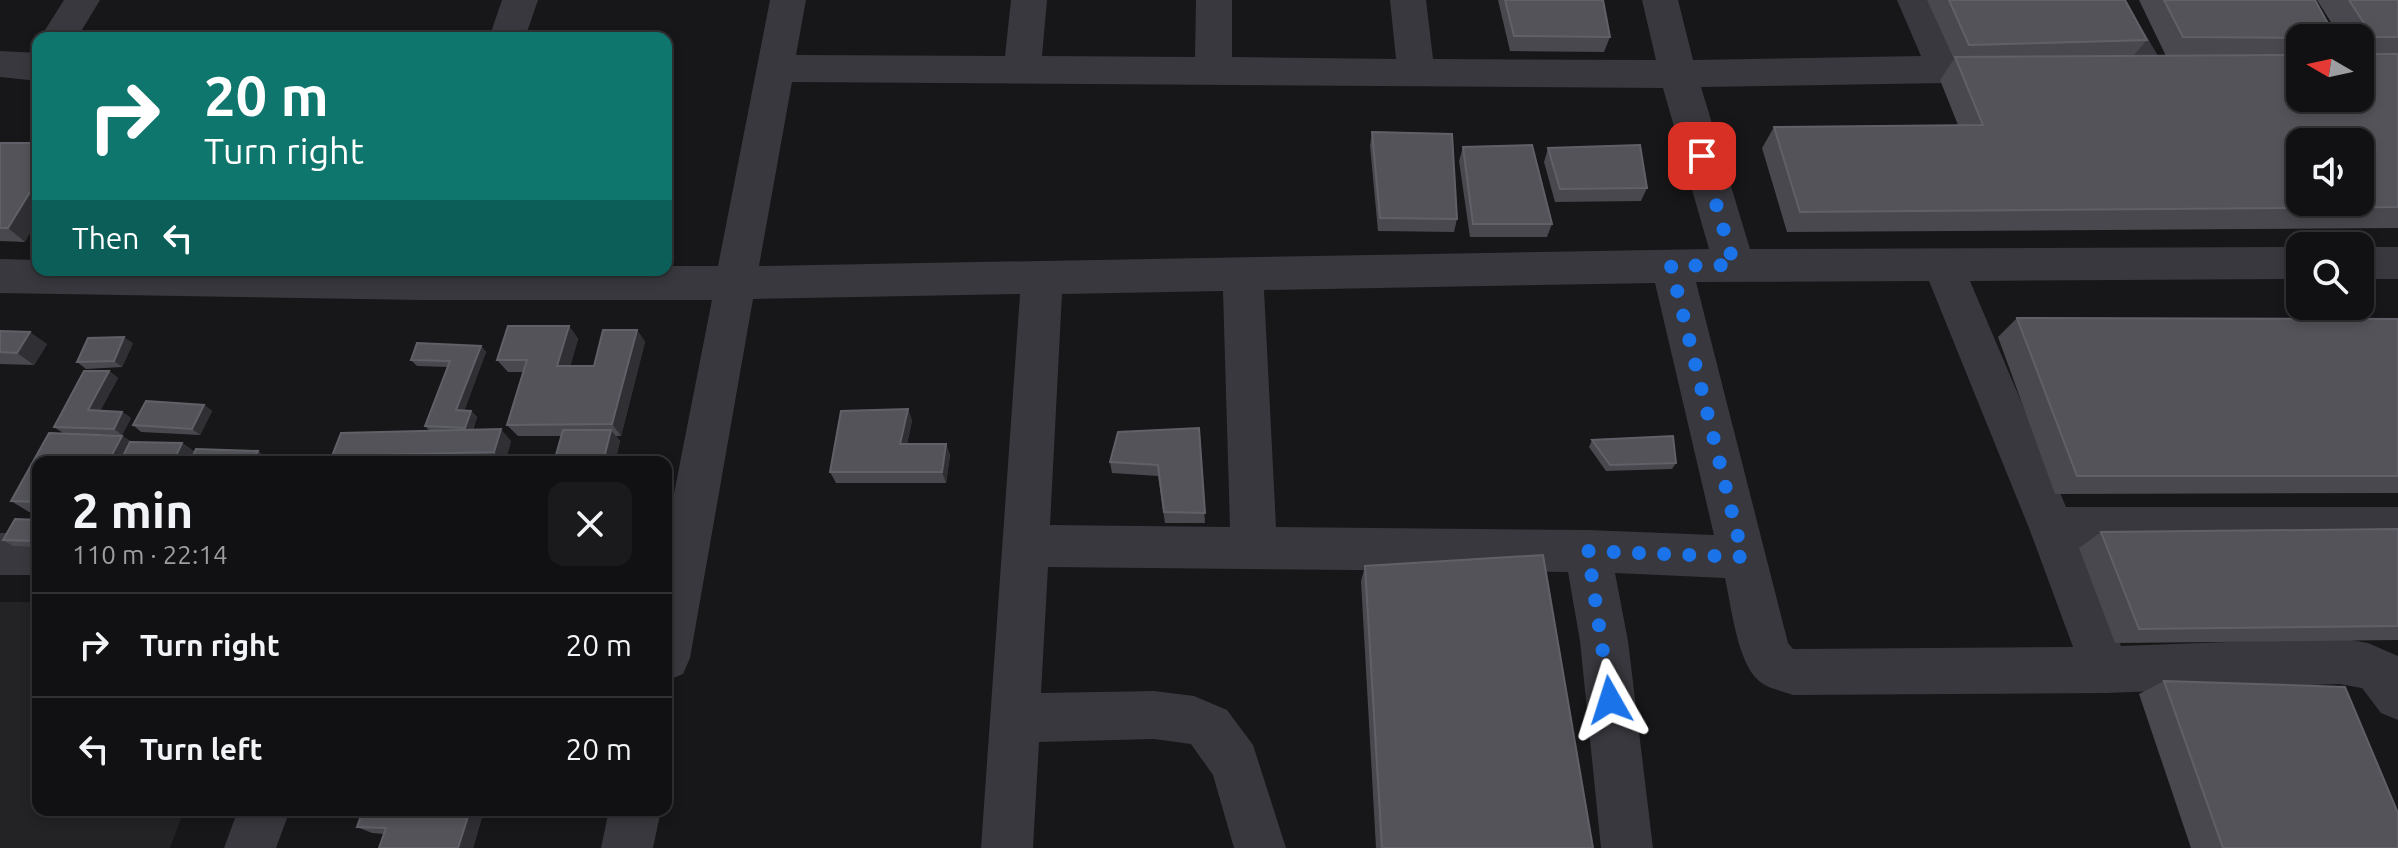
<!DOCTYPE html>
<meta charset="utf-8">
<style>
body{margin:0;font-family:Ubuntu,sans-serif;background:#1a1a1c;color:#f1f3f6;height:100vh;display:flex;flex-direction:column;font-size:30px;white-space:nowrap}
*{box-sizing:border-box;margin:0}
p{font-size:26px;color:#9c9da0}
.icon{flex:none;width:44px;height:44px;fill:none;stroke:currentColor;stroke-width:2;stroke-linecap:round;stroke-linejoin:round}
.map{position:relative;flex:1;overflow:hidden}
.side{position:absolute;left:32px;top:456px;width:640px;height:360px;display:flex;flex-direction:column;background:#111113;border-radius:16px;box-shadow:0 4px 12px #0003,0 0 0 2px #303133}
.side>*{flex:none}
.top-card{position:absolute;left:32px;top:32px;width:640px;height:244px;border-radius:16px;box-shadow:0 4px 12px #0003,0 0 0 2px #303133;background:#0f766e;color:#fff;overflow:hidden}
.needle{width:52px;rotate:279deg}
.fabs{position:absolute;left:2286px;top:24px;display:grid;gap:16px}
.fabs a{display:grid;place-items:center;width:88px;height:88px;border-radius:16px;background:#111113;box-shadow:0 4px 12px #0003,0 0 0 2px #303133;font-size:40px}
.pin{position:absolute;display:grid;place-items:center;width:68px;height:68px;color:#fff;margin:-34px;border-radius:16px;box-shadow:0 4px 12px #0006}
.me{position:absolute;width:88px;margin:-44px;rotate:354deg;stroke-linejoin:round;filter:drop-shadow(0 0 6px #0008)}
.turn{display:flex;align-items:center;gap:28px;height:168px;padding:0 40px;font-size:36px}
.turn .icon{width:104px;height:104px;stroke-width:2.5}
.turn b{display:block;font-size:56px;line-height:68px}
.then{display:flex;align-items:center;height:76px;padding:0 40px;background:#0003;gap:16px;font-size:30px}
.round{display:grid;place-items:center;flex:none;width:84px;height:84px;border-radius:16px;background:#1a1a1c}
.headline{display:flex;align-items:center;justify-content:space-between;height:136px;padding:0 40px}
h1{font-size:48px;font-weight:700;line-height:60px}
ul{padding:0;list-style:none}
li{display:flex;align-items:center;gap:24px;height:104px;padding:0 40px;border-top:2px solid #303133}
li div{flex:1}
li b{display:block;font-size:30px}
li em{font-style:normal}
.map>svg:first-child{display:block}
.built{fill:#232326}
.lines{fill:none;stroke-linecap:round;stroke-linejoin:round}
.minor{fill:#38383e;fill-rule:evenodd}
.wall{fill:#48484e}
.shaded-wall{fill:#303034}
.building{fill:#535359;stroke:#606168;stroke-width:2;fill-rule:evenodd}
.route{stroke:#1a73e8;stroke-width:14;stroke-dasharray:0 25.2}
</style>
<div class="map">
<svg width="2398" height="848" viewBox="0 0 2398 848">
<rect width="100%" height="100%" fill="#171719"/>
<path class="built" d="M0 602H38V810H184L170 848H0Z"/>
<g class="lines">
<g class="minor">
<path d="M64 0H100L77 38H40Z"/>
<path d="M502 0H538L525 38H489Z"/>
<path d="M770 0H806L796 55 1005 56 1011 0H1047L1042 56 1195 57 1196 0H1232V57L1396 59 1390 0H1426L1433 59 1656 60 1642 0H1678L1693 60 1921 56 1897 0H1933L1958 55 2008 54 2021 58 2027 68 2021 78 2008 82 1701 87 1750 249 2300 247V279L1970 281 2066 507H2398V549H2083L2121 646 2339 638 2368 643 2398 656V720L2381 713 2362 688 2339 684 2106 693 1793 695C1782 691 1766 688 1758 680 1737 661 1731 605 1725 578L1615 573 1628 641 1653 848H1601L1580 641 1568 572 1048 567 1041 693 1154 691 1194 696 1227 710 1253 745 1286 848H1234L1213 775 1191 744 1154 739 1039 742 1033 848H981L1020 294 753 299 690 658 683 674 666 681V534L712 300H422L0 293V259L38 260V270H666V266H718ZM792 82 1663 88 1709 249 759 266ZM1929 281 2029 528 2073 647 1793 649 1788 643 1696 282ZM1655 283 1714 535 1588 530 1276 527 1264 290ZM1223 291 1230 527 1050 525 1062 294Z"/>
<path d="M2089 0H2125L2164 66 2158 76 2145 80 2132 76Z"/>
<path d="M0 51 38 53V81L0 77Z"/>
<rect x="2360" y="247" width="38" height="32"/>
<rect x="0" y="533" width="38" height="42"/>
<path d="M238 810H290L276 848H224Z"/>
<path d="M609 810H661L653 848H601Z"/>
</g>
</g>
<g class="wall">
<path d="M1498 0H1603L1610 37 1604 52 1510 51Z"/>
<path d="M1927 0H2125L2147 40 2133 56H2166L2139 0H2315L2300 38V98H2360V38H2341L2317 0H2398V228L1787 232 1762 148 1774 127 1958 125 1940 80 1954 59Z"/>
<path d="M1372 132 1457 219 1454 232 1378 231 1370 146Z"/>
<path d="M0 143 25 242 0 241Z"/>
<path d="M1463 147 1552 224 1547 237H1470L1459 161Z"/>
<path d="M1548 148 1647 188 1641 201 1555 202 1544 162Z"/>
<path d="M2017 318 2398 319V493L2055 494 1998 337Z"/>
<path d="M569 326 578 339 570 366H594L637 330 645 342 621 436H616L620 441 615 462H554L561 436H518L507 425 523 372H508L497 360Z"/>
<path d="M0 331 47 344 34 365 0 364Z"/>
<path d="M133 343 122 367 86 369 77 362Z"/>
<path d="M481 346 486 352 464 411H471L477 417 473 430 511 441 505 462H340L332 456 430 431 425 426 448 367 417 366 411 360Z"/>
<path d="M84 371H109L118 378 100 411 122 412 131 418 122 435 70 434 122 436 132 442 182 443 195 452 196 449 258 451 265 457 263 462H38V512H29L11 501 49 433H63L54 427Z"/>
<path d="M204 405 212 411 200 435 141 432 133 425Z"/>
<path d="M908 409 912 421 907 444H946L950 455 946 483H836L830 472Z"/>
<path d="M1199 428 1205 523H1165L1158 476 1112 473 1110 462Z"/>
<path d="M1592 440 1676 463 1672 469 1606 471 1589 447Z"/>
<path d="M38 520V547L13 546 3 540Z"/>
<path d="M2398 529V640L2115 643 2079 548 2101 532Z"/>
<path d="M1365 566 1593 848H1376L1361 581Z"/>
<path d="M2164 681 2398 848H2191L2139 694Z"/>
<path d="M484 810 473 848H379L384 834 372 833 357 827Z"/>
</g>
<g class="shaded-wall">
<path d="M38 179V219L25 242 8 228Z"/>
<path d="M569 326 578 339 567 378 557 366Z"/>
<path d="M637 330 645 342 621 436 612 424Z"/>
<path d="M30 332 47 344 34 365 17 353Z"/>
<path d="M124 337 133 343 122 367 114 361Z"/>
<path d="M481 346 486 352 462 417 456 410Z"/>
<path d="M109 371 118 378 97 417 88 410Z"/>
<path d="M204 405 212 411 200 435 192 429Z"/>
<path d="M908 409 912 421 904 456 900 444Z"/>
<path d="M471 411 477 417 471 434 465 428Z"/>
<path d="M122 412 131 418 122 435 114 429Z"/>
<path d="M501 429 511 441 505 462 494 452Z"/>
<path d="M611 430 620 441 615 462H603Z"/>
<path d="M122 436 139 447 131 462H108Z"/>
<path d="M182 443 198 454 194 462H173Z"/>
<path d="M946 444 950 455 946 483 942 472Z"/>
<path d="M258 451 265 457 263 462H252Z"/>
<path d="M470 810H484L473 848H458Z"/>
</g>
<g class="building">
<path d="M1505 0H1603L1610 37 1514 36Z"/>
<path d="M1949 0H2125L2147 40 1969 45Z"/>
<path d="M2164 0H2315L2336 38 2183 37Z"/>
<path d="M2349 0H2398V37H2373Z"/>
<path d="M2360 54H2398V207L1800 212 1774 127 1983 125 1955 57 2300 55V98H2360ZM2300 142H2360V202H2300Z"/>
<path d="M1372 132 1452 134 1457 219 1380 218Z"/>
<path d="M0 143H38V179L8 228H0Z"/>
<path d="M1532 145 1552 224H1473L1463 147Z"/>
<path d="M1640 145 1647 188 1560 189 1548 148Z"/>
<path d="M2017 318 2398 319V476H2077Z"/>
<path d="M508 326H569L557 366H594L603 330H637L612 424 507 425 527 360H497Z"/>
<path d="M0 331 30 332 17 353 0 352Z"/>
<path d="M124 337 114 361 77 362 88 338Z"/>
<path d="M417 343 481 346 456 410 471 411 465 428 425 426 450 361 411 360Z"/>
<path d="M84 371H109L88 410 122 412 114 429 54 427Z"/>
<path d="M146 401 204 405 192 429 133 425Z"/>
<path d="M908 409 900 444H946L942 472H830L841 411Z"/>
<path d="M1199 428 1205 513 1164 512 1158 465 1110 462 1118 432Z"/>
<path d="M501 429 494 452 332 456 341 433Z"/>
<path d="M563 430H611L603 462H554Z"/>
<path d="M49 433 122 436 108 462H38V502L11 501Z"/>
<path d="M1673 436 1676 463 1610 465 1592 440Z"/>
<path d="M130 442 182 443 173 462H120Z"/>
<path d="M196 449 258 451 252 462H190Z"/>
<path d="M15 519 38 520V541L3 540Z"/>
<path d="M2398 529V626L2139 629 2101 532Z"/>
<path d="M1543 555 1593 848H1382L1365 566Z"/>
<path d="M2164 681 2345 687 2398 813V848H2223Z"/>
<path d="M363 810H470L458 848H379L386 828 357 827Z"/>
</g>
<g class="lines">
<path class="route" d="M1610 700 1588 551 1743 557 1671 266 1734 265 1702 156"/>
</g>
</svg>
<div class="fabs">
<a><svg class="needle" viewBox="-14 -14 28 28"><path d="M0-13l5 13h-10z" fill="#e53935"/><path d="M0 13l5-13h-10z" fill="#9c9da0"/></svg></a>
<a><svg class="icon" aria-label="sound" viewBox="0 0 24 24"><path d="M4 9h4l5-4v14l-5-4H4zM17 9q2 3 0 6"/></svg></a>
<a><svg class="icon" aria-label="search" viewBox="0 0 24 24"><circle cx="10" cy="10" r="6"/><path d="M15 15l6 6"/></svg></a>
</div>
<div class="pin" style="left:1702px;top:156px;background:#d93025"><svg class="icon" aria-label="arrive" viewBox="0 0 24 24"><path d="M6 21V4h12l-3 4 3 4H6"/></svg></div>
<svg class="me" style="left:1610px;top:700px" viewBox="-20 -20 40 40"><path d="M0-17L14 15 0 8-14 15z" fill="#1a73e8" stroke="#fff" stroke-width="4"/></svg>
<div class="top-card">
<div class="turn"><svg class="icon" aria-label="right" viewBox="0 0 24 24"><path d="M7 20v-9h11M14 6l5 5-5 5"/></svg><div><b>20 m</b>Turn right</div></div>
<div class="then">Then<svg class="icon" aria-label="left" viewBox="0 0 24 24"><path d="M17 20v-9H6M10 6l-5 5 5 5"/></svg></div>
</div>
<section class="side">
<div class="headline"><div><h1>2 min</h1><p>110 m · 22:14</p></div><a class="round"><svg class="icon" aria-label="close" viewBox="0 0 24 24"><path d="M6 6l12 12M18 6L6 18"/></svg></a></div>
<ul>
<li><svg class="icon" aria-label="right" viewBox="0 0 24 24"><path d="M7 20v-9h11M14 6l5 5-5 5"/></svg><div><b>Turn right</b></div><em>20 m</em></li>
<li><svg class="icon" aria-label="left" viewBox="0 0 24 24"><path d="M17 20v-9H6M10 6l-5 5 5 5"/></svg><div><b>Turn left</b></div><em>20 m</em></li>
</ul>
</section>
</div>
